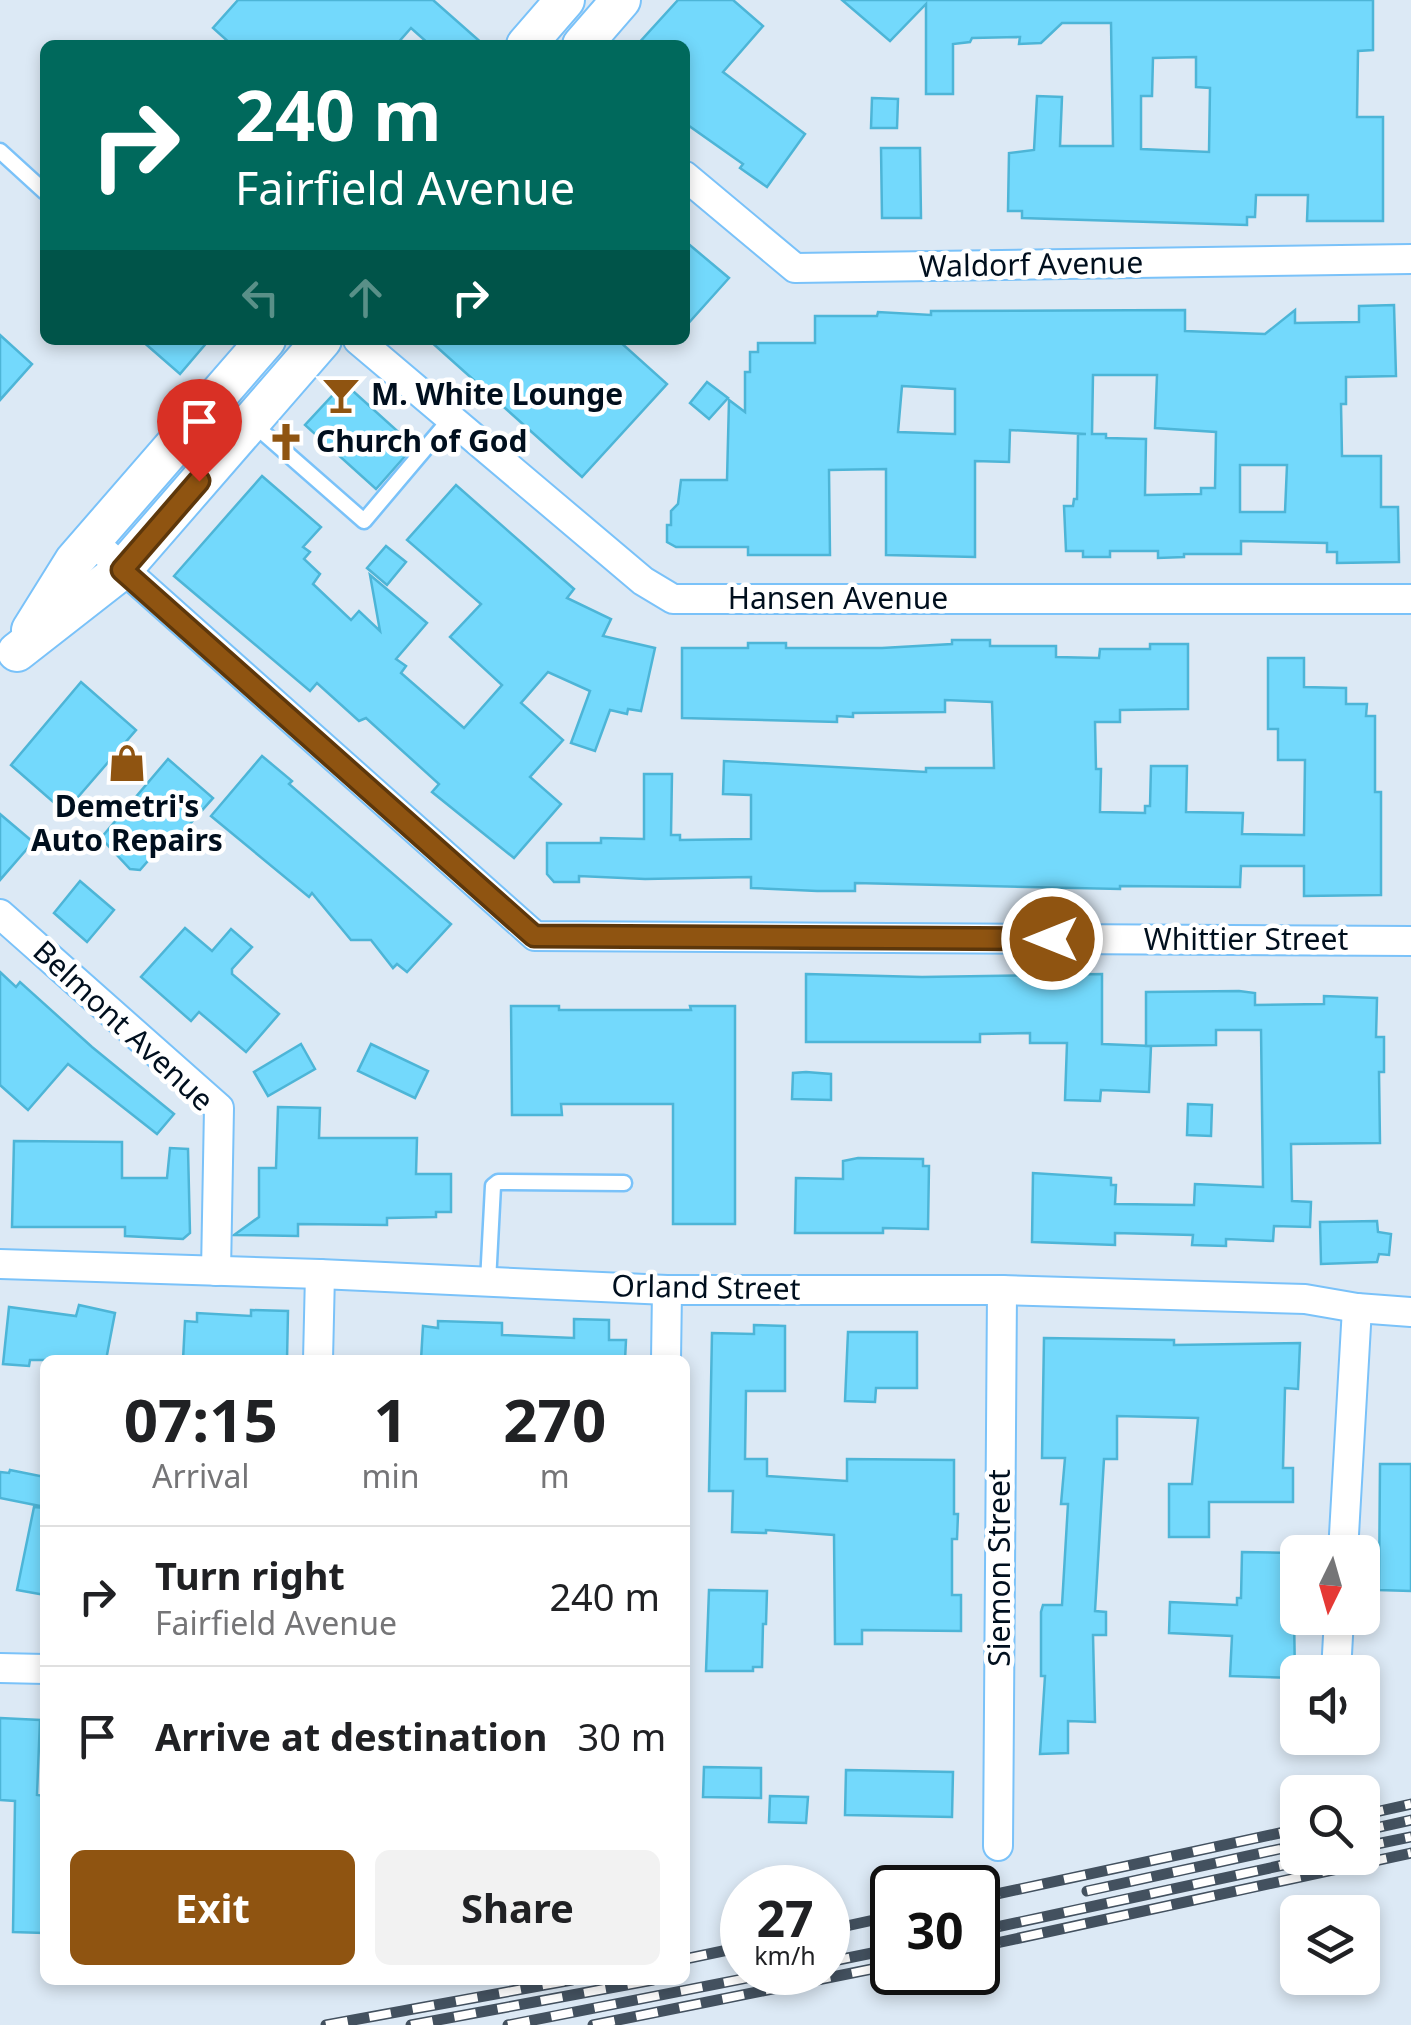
<!DOCTYPE html>
<style>
body{margin:0;font-family:"Noto Sans",sans-serif;background:#f2f2f2;color:#202124;height:100vh;display:flex;flex-direction:column;font-size:38px;white-space:nowrap}
*{box-sizing:border-box;margin:0}
p{font-size:32px;color:#757577}
.icon{flex:none;width:55px;height:55px;fill:none;stroke:currentColor;stroke-width:2;stroke-linecap:round;stroke-linejoin:round}
.map{position:relative;flex:1;overflow:hidden}
.details{position:absolute;left:40px;top:1355px;width:650px;height:630px;display:flex;flex-direction:column;background:#fff;border-radius:15px;box-shadow:0 5px 15px #0003}
.details>*{flex:none}
.top-card{position:absolute;left:40px;top:40px;width:650px;height:305px;border-radius:15px;box-shadow:0 5px 15px #0003;background:#00695c;color:#fff;overflow:hidden}
.needle{width:65px;rotate:185deg}
.tools{position:absolute;left:1280px;top:1535px;display:grid;gap:20px}
.tools a{display:grid;place-items:center;width:100px;height:100px;border-radius:15px;background:#fff;box-shadow:0 5px 15px #0003;font-size:50px}
.speed{position:absolute;left:720px;top:1865px;display:flex;gap:20px;font-size:50px;font-weight:700;text-align:center}
.speed>*{display:grid;place-content:center;width:130px;height:130px;border-radius:50%;background:#fff;box-shadow:0 5px 15px #0003;line-height:1}
.speed small{font-size:25px;font-weight:400}
.speed .limit{border:5px solid #111;border-radius:15px;background:#fff;color:#111}
.pin{position:absolute;display:grid;place-items:center;width:85px;height:85px;color:#fff;margin:-102px -42px;border-radius:50% 50% 50% 0;rotate:-45deg;box-shadow:0 0 10px #0007}
.pin .icon{rotate:45deg}
.me{position:absolute;width:110px;margin:-55px;rotate:270deg;stroke-linejoin:round;filter:drop-shadow(0 0 8px #0008)}
.turn{display:flex;align-items:center;gap:35px;height:210px;padding:0 30px;font-size:45px}
.turn .icon{width:130px;height:130px;stroke-width:2.5}
.turn b{display:block;font-size:70px;line-height:85px}
.lanes{display:flex;align-items:center;height:95px;padding:0 30px;background:#0003;justify-content:center;gap:50px;direction:ltr}
.lanes .off{opacity:.35}
.eta{display:flex;justify-content:space-evenly;align-items:center;height:170px;text-align:center}
.eta b{font-size:60px;font-weight:700;line-height:70px}
.cta{display:flex;gap:20px;margin-top:auto;padding:20px 30px}
.cta a{flex:1;height:115px;border-radius:15px;background:#8f5411;color:#fff;font-size:40px;font-weight:700;line-height:115px;text-align:center}
.cta a+a{background:#f2f2f2;color:#202124}
ul{padding:0;list-style:none}
li{display:flex;align-items:center;gap:30px;height:140px;padding:0 30px;border-top:2px solid #e0e0e0}
li div{flex:1}
li b{display:block;font-size:38px}
li em{font-style:normal}
.map>svg:first-child{display:block}
.building{fill:#73d9fc;stroke:#4db5d7;stroke-width:2.5;fill-rule:evenodd}
.lines{fill:none;stroke-linecap:round;stroke-linejoin:round}
.service-casing{stroke:#7ac2f9;stroke-width:19}
.minor-casing{stroke:#7ac2f9;stroke-width:32}
.secondary-casing{stroke:#7ac2f9;stroke-width:42}
.service{stroke:#fff;stroke-width:14}
.minor{stroke:#fff;stroke-width:28}
.secondary{stroke:#fff;stroke-width:38}
.rail-casing{stroke:#43515f;stroke-width:11}
.rail{stroke:#fff;stroke-width:8;stroke-dasharray:22;stroke-linecap:butt}
.route-casing{stroke:#5d370b;stroke-width:25}
.route{stroke:#8f5411;stroke-width:18}
.labels{text-anchor:middle;stroke-width:9;stroke-linejoin:round;paint-order:stroke}
.street-label{font-size:30px;fill:#000f1e;stroke:#fff}
.poi-label{font-size:30px;font-weight:bold;fill:#000f1e;stroke:#fff;text-anchor:start}
</style>
<div class="map">
<svg width="1411" height="2025" viewBox="0 0 1411 2025">
<rect width="100%" height="100%" fill="#dce9f5"/>
<g class="building">
<path d="M238 0H433L484 45H430L411 28 396 45H232L213 28Z"/>
<path d="M678 0H733L763 26 723 72 805 134 767 187 740 168 743 164 685 123V45H637Z"/>
<path d="M842 0H1373V50L1358 51 1357 117H1383V221H1307L1308 195H1256L1255 217H1247V225L1022 218V211H1008L1009 153 1034 150 1037 96 1062 97 1060 146H1113L1111 23H1062L1041 43 1019 44 1020 37 972 38 970 42 953 44V94H926V4L890 41ZM1196 57V87L1210 88 1209 152 1141 149V96H1152L1153 58Z"/>
<path d="M872 98 898 99 897 128H871Z"/>
<path d="M881 148H920L921 218H882Z"/>
<path d="M685 241 729 278 685 327Z"/>
<path d="M1394 305 1396 376 1346 377V404H1341L1342 456H1381V507H1398L1399 562 1337 563V552H1327V543L1241 541V554H1184V557L1158 558V551H1110V557H1083V551H1066L1064 506H1073L1074 499H1077L1078 434H1086L1010 430 1009 462 975 461V557L886 555V469L829 470 830 555H748V547H676L667 542V525H671V511L678 504 681 480H727L729 400 745 412V372H750V352H758V343H815V316H877L878 312 931 315V311L1185 310V331L1265 334 1295 310V323L1359 322V306ZM1093 375H1157L1155 428 1216 432 1215 488H1201V494L1145 495 1146 439 1106 438V434H1092ZM902 386 955 389V434L898 432ZM1240 465H1287L1285 512H1240Z"/>
<path d="M0 335 32 364 0 400Z"/>
<path d="M141 340H209L180 374Z"/>
<path d="M429 340H618L667 384 582 477Z"/>
<path d="M707 382 728 398 709 419 690 403Z"/>
<path d="M344 383 414 446 376 489 305 425Z"/>
<path d="M262 476 321 527 303 547 310 552 304 559 320 574 313 584 351 620 359 611 380 631 370 575 427 623 396 659 406 666 401 673 464 728 502 685 450 637 481 604 407 540 456 485 574 589 567 598 611 619 603 636 655 648 641 711 628 709 627 714 610 710 595 751 571 743 590 691 548 672 521 703 563 740 530 777 561 804 514 858 432 792 439 784 366 718 359 721 317 683 310 691 174 576Z"/>
<path d="M386 546 406 562 387 585 367 568Z"/>
<path d="M952 640H990V646H1056V657L1099 658 1100 649H1150V644H1188V709L1120 710V722H1095L1096 769H1101L1100 812 1145 813V806H1150L1151 766H1187L1186 812 1243 813 1242 834 1304 835 1305 760H1278V729H1268V658H1304V687L1346 688V704H1367L1366 716H1375V792H1381V895L1304 896V866H1241L1240 887 1120 886V889L855 883V891H817L751 888V877L645 879 579 876V882H554L547 874V843H601V838L644 839V774H672L671 835H680V840L751 839V795L723 794 724 761 926 772V768H994L992 702 945 700V712L853 713V717L837 716V722L682 718V648H748V643H786V648H882L952 644Z"/>
<path d="M81 682 136 730 72 804 65 800 59 807 11 765Z"/>
<path d="M262 756 292 781 289 784 451 924 407 972 397 964 393 968 371 940H351L312 893 309 897 211 816Z"/>
<path d="M168 759 213 798 173 843 168 838 140 870 130 869 101 838Z"/>
<path d="M0 814 33 842 0 880Z"/>
<path d="M80 881 114 910 87 942 54 913Z"/>
<path d="M185 928 212 951 231 929 252 947 232 969V974L279 1014 246 1052 199 1012 191 1021 141 977Z"/>
<path d="M0 972 16 987 20 982 92 1047 174 1114 157 1134 68 1064 28 1110 0 1085Z"/>
<path d="M806 974 922 977 1102 974V1044L1151 1046 1149 1092 1101 1090 1100 1101 1065 1100 1067 1043H1030V1033L980 1034V1042H806Z"/>
<path d="M1239 991 1255 993V1005L1324 1004V996L1377 998 1376 1037H1384V1072H1379L1380 1143 1291 1144 1292 1201 1311 1202 1310 1227 1274 1226 1273 1241 1226 1239V1246L1192 1245 1193 1235 1115 1233V1245L1032 1242 1033 1173 1111 1178V1185H1116L1115 1204 1194 1205 1195 1184 1263 1187 1261 1030H1216V1045L1146 1046V992Z"/>
<path d="M511 1006H559V1010H691L690 1006H735V1224H673V1104H561L562 1115H512Z"/>
<path d="M301 1044 315 1069 268 1096 254 1072Z"/>
<path d="M371 1044 428 1071 415 1098 358 1071Z"/>
<path d="M806 1072 831 1074V1100L792 1099 793 1073Z"/>
<path d="M1188 1104 1212 1105 1211 1136 1187 1135Z"/>
<path d="M278 1107 320 1108 319 1138H417L416 1174H451V1212H436V1217L387 1218V1225L298 1224V1236L234 1235 259 1217V1168H276Z"/>
<path d="M14 1141 122 1142V1178H167L170 1148 188 1149 190 1233 183 1239 125 1236V1227H12Z"/>
<path d="M858 1158 923 1159V1166H929L928 1229 883 1228V1233H795L796 1178 843 1179V1161Z"/>
<path d="M1377 1221 1378 1232 1391 1234 1389 1255 1379 1254 1377 1262 1321 1264 1320 1222Z"/>
<path d="M79 1305 115 1313 106 1360H30L29 1366 3 1364 9 1307 76 1316Z"/>
<path d="M251 1310 288 1311 287 1360H183L185 1321 197 1322V1313L251 1316Z"/>
<path d="M574 1319 609 1320V1340H626L625 1360H421L423 1326 438 1328V1321L502 1323V1335L574 1338Z"/>
<path d="M754 1325 785 1326V1391H746L745 1459H767V1476L847 1481V1459L954 1460V1514H958L957 1539H952V1595H961V1631L862 1630V1644H835L834 1535 766 1530V1533L732 1532 733 1491H709L712 1333 754 1334Z"/>
<path d="M848 1332H917V1388H876L875 1402 845 1401Z"/>
<path d="M1044 1338 1174 1340V1345L1300 1343 1298 1389 1285 1388 1283 1468H1293V1502H1209V1537H1169V1484H1192L1198 1418 1117 1416V1459H1104L1095 1611 1106 1612V1635H1093L1095 1722 1068 1721V1753L1040 1754 1045 1676H1041V1612L1043 1605H1062L1068 1504H1061L1065 1458H1042Z"/>
<path d="M1380 1464H1411V1591L1379 1590Z"/>
<path d="M10 1470 45 1477V1507L0 1498V1472L9 1473Z"/>
<path d="M34 1507 45 1508V1595L17 1590Z"/>
<path d="M1242 1552 1293 1553 1295 1678 1230 1676 1232 1636 1169 1633 1170 1602 1237 1605V1598H1241Z"/>
<path d="M709 1590 767 1591 766 1624H763L762 1667H753V1671H706Z"/>
<path d="M0 1718 40 1720 37 1795 45 1796 44 1933 13 1932 15 1801 0 1800Z"/>
<path d="M704 1767 761 1768V1798L703 1797Z"/>
<path d="M846 1770 953 1772 952 1817 845 1815Z"/>
<path d="M770 1796 808 1797 806 1823 769 1822Z"/>
</g>
<g class="lines">
<g class="service-casing">
<g id="service">
<path d="M0 151 45 192"/>
<path d="M251 422 364 521 451 418"/>
<path d="M488 1282 493 1186 498 1182 624 1183"/>
</g>
</g>
<g class="minor-casing">
<g id="minor">
<path d="M685 176 795 268 1411 259"/>
<path d="M358 340 643 581 673 599H1411"/>
<path d="M92 541 535 936 1411 941"/>
<path d="M0 914 219 1108 216 1271"/>
<path d="M0 1264 320 1274 667 1290H1002L1305 1299 1357 1308 1411 1312"/>
<path d="M318 1360 320 1274"/>
<path d="M666 1360 667 1290"/>
<path d="M1343 1552 1357 1308"/>
<path d="M0 1668 45 1669"/>
<path d="M1336 1672 1339 1618"/>
<path d="M998 1846 1002 1290"/>
</g>
</g>
<g class="secondary-casing">
<g id="secondary">
<path d="M526 45 565 0"/>
<path d="M582 45 621 0"/>
<path d="M31 630 74 561 266 340"/>
<path d="M17 652 122 570 322 340"/>
</g>
</g>
<use href="#service" class="service"/>
<use href="#minor" class="minor"/>
<use href="#secondary" class="secondary"/>
<g class="rail-casing">
<g id="rail">
<path d="M1362 1815 1411 1804"/>
<path d="M1362 1831 1411 1820"/>
<path d="M1362 1847 1411 1837"/>
<path d="M1087 1891 1298 1845"/>
<path d="M978 1898 1298 1829"/>
<path d="M828 1930 892 1916"/>
<path d="M978 1931 1316 1858"/>
<path d="M978 1947 1411 1853"/>
<path d="M685 1959 742 1947"/>
<path d="M828 1962 892 1949"/>
<path d="M326 2025 572 1980"/>
<path d="M411 2025 653 1980"/>
<path d="M508 2025 778 1972"/>
<path d="M593 2025 892 1965"/>
</g>
</g>
<use href="#rail" class="rail"/>
</g>
<g class="lines">
<g class="route-casing">
<path id="route" d="M199 481 122 570 534 936 1052 939"/>
</g>
<use href="#route" class="route"/>
</g>
<defs>
<g id="bar-bare" transform="scale(3)"><path d="M-6-5H6L.8 .8V4.5H3.5V6h-7V4.5H-.8V.8Z" fill="#8f5411" stroke="#fff" stroke-width="2.5" paint-order="stroke"/></g>
<g id="church-bare" transform="scale(3)"><path d="M-1.2-6h2.4v3.5h3.3v2.4h-3.3V6h-2.4V-.1h-3.3v-2.4h3.3Z" fill="#8f5411" stroke="#fff" stroke-width="2.5" paint-order="stroke"/></g>
<g id="shop-bare" transform="scale(3)"><path d="M-5-2.5h2.3a2.7 3.5 0 0 1 5.4 0H5L5.5 6h-11ZM-1.5-2.5h3a1.5 2.3 0 0 0-3 0Z" fill="#8f5411" stroke="#fff" stroke-width="2.5" paint-order="stroke"/></g>
</defs>
<g fill-rule="evenodd">
<use href="#bar-bare" x="341" y="395"/>
<use href="#church-bare" x="286" y="442"/>
<use href="#shop-bare" x="127" y="763"/>
</g>
<g class="labels">
<g class="street-label">
<text transform="translate(1031 265) rotate(-1)" y="10">Waldorf Avenue</text>
<text x="838" y="609">Hansen Avenue</text>
<text x="1246" y="950">Whittier Street</text>
<text transform="translate(123 1026) rotate(43)" y="10">Belmont Avenue</text>
<text transform="translate(706 1288) rotate(1)" y="10">Orland Street</text>
<text transform="translate(1000 1568) rotate(-90)" y="10">Siemon Street</text>
</g>
<g class="poi-label">
<text x="371" y="405">M. White Lounge</text>
<text x="316" y="452">Church of God</text>
<text x="127" y="817" text-anchor="middle">Demetri's<tspan x="127" dy="34">Auto Repairs</tspan></text>
</g>
</g>
</svg>
<div class="tools">
<a><svg class="needle" viewBox="-14 -14 28 28"><path d="M0-13l5 13h-10z" fill="#e53935"/><path d="M0 13l5-13h-10z" fill="#757577"/></svg></a>
<a><svg class="icon" aria-label="sound" viewBox="0 0 24 24"><path d="M4 9h4l5-4v14l-5-4H4zM17 9q2 3 0 6"/></svg></a>
<a><svg class="icon" aria-label="search" viewBox="0 0 24 24"><circle cx="10" cy="10" r="6"/><path d="M15 15l6 6"/></svg></a>
<a><svg class="icon" aria-label="layers" viewBox="0 0 24 24"><path d="M12 4l9 5-9 5-9-5zM3 14l9 5 9-5"/></svg></a>
</div>
<div class="speed"><div>27<small>km/h</small></div><div class="limit">30</div></div>
<div class="pin" style="left:199px;top:481px;background:#d93025"><svg class="icon" aria-label="arrive" viewBox="0 0 24 24"><path d="M6 21V4h12l-3 4 3 4H6"/></svg></div>
<svg class="me" style="left:1052px;top:939px" viewBox="-20 -20 40 40"><circle r="17" fill="#8f5411" stroke="#fff" stroke-width="3"/><path d="M0-11L8 9 0 5-8 9z" fill="#fff"/></svg>
<div class="top-card">
<div class="turn"><svg class="icon" aria-label="right" viewBox="0 0 24 24"><path d="M7 20v-9h11M14 6l5 5-5 5"/></svg><div><b>240 m</b>Fairfield Avenue</div></div>
<div class="lanes"><svg class="icon off" aria-label="left" viewBox="0 0 24 24"><path d="M17 20v-9H6M10 6l-5 5 5 5"/></svg><svg class="icon off" aria-label="ahead" viewBox="0 0 24 24"><path d="M12 20V5M6 11l6-6 6 6"/></svg><svg class="icon" aria-label="right" viewBox="0 0 24 24"><path d="M7 20v-9h11M14 6l5 5-5 5"/></svg></div>
</div>
<section class="details">
<div class="eta">
<div><b>07:15</b><p>Arrival</p></div>
<div><b>1</b><p>min</p></div>
<div><b>270</b><p>m</p></div>
</div>
<ul>
<li><svg class="icon" aria-label="right" viewBox="0 0 24 24"><path d="M7 20v-9h11M14 6l5 5-5 5"/></svg><div><b>Turn right</b><p>Fairfield Avenue</p></div><em>240 m</em></li>
<li><svg class="icon" aria-label="arrive" viewBox="0 0 24 24"><path d="M6 21V4h12l-3 4 3 4H6"/></svg><div><b>Arrive at destination</b></div><em>30 m</em></li>
</ul>
<div class="cta"><a>Exit</a><a>Share</a></div>
</section>
</div>
